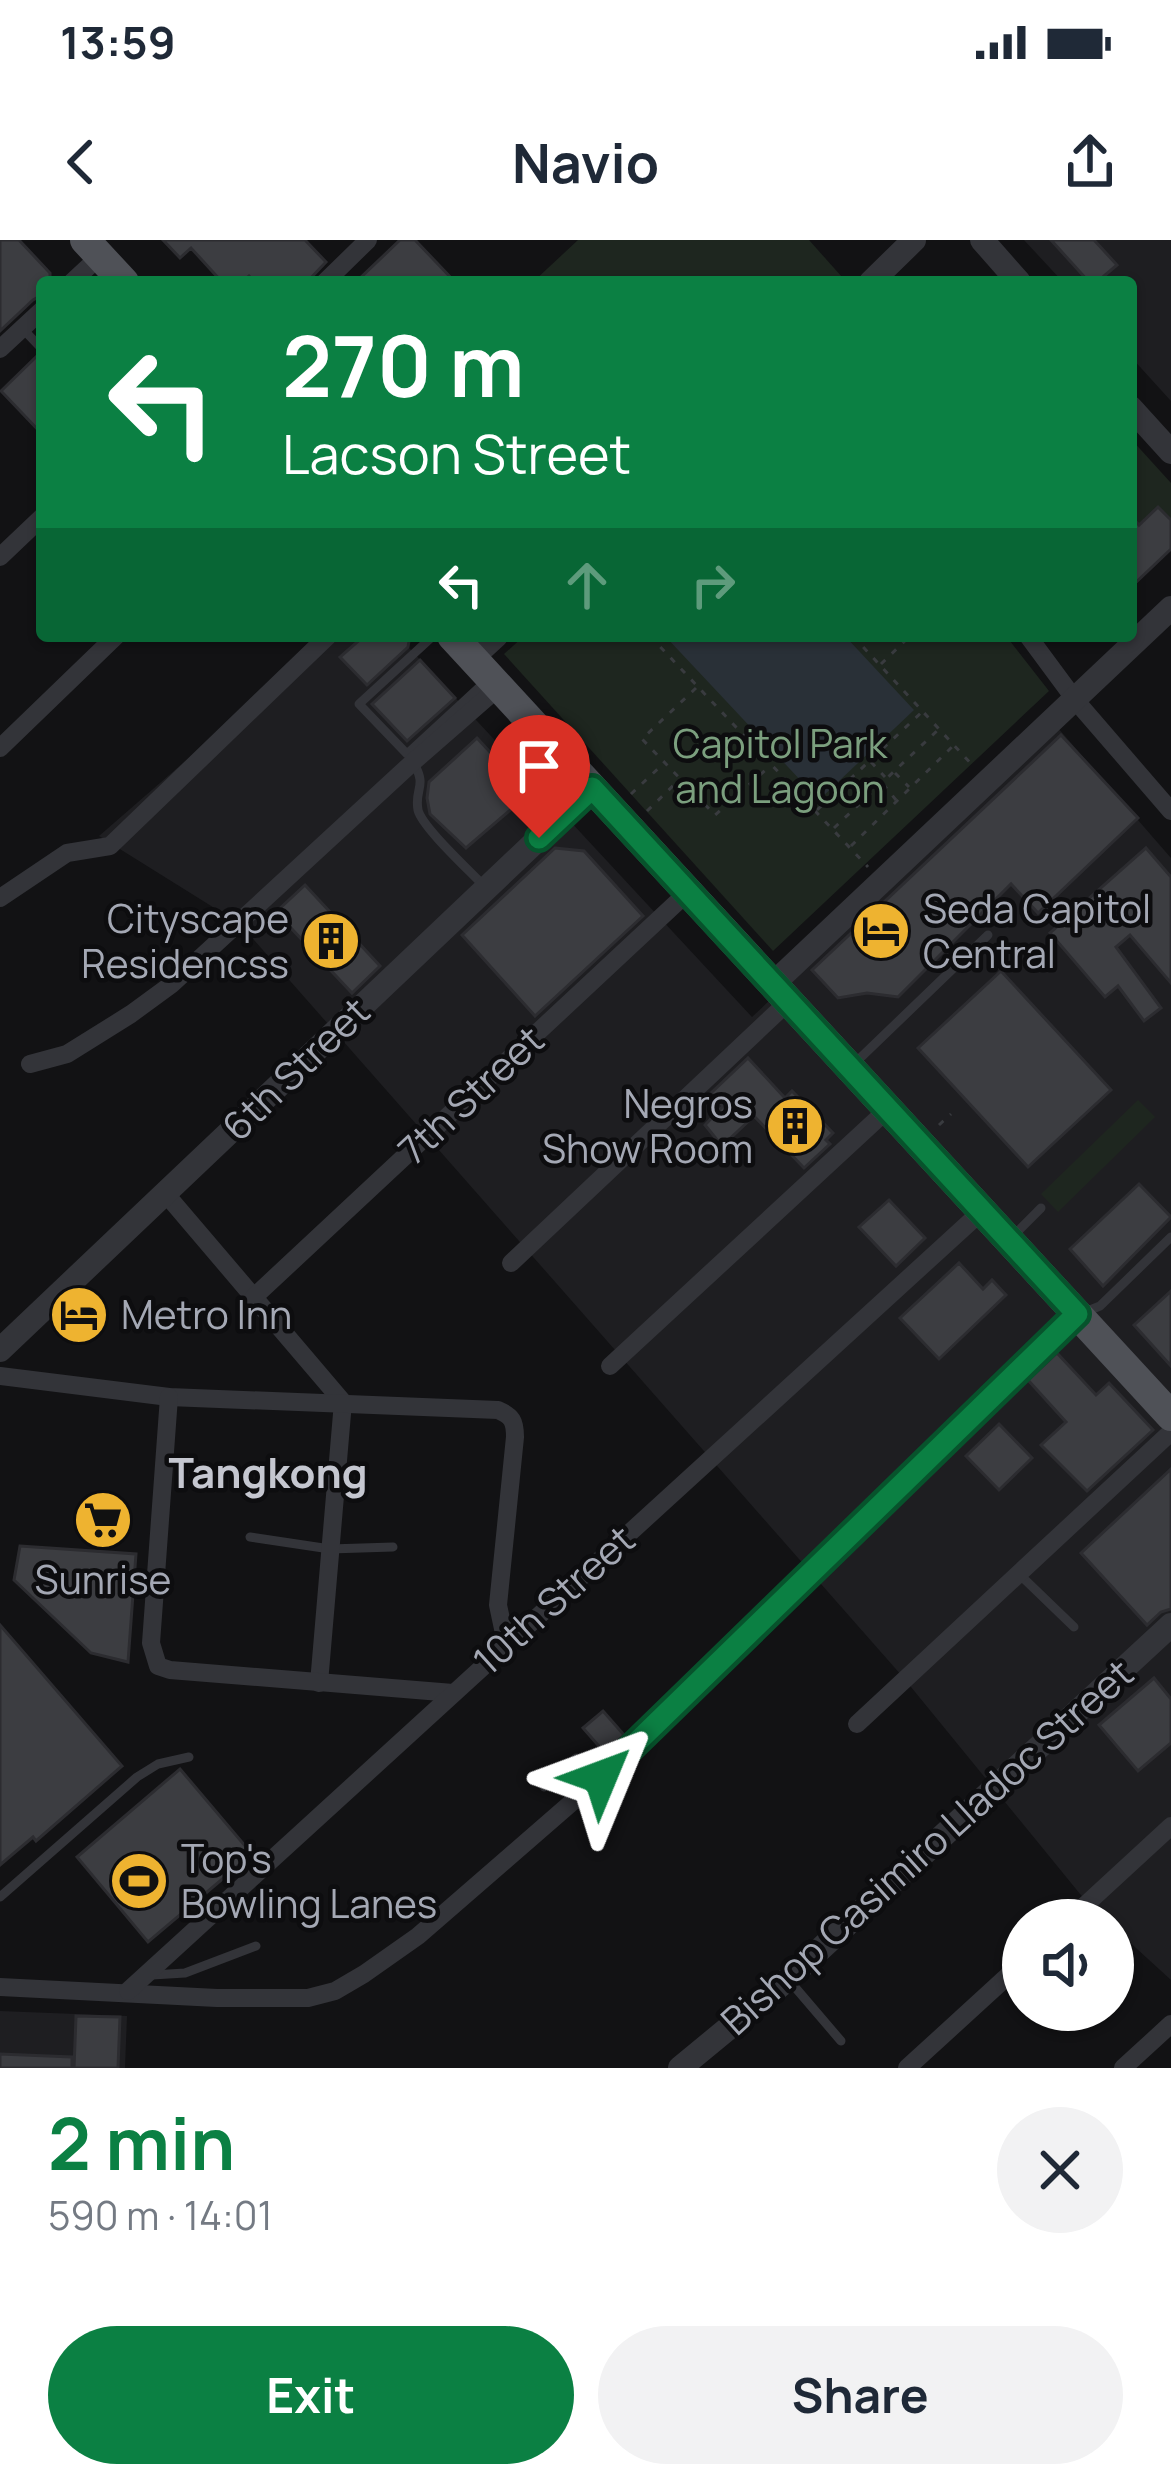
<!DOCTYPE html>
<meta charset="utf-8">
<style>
body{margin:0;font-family:Manrope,sans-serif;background:#f2f2f3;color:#1f2937;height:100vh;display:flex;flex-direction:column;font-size:45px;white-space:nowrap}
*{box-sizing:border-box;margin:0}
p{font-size:39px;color:#747a83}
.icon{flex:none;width:66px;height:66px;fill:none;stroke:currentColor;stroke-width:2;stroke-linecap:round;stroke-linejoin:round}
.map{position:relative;height:1828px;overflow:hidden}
.sheet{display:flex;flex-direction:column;background:#fff;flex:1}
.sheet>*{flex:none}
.top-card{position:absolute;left:36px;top:36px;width:1101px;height:366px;border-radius:12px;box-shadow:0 3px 9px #0004;background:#0b8043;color:#fff;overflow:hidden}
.buttons{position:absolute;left:1002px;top:1659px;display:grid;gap:24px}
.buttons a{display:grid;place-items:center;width:132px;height:132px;border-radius:50%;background:#fff;box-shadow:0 3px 9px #0004;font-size:60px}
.pin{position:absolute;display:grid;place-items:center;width:102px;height:102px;color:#fff;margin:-123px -51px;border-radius:50% 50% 50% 0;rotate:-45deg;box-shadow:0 0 12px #0007}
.pin .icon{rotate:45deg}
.me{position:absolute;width:132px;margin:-66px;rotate:46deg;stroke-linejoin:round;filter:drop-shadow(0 0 9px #0008)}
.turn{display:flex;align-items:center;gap:42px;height:252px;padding:0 48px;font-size:54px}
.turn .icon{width:156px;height:156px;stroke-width:2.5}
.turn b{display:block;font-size:84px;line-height:102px}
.lanes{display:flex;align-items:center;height:114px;padding:0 48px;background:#0003;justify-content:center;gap:60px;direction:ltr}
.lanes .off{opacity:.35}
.round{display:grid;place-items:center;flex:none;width:126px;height:126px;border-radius:63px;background:#f2f2f3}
.headline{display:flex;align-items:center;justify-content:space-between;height:204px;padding:0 48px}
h1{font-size:72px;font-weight:700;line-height:90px;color:#0b8043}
.primary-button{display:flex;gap:24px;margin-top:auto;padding:24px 48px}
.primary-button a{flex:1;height:138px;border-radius:72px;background:#0b8043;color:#fff;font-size:48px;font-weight:700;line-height:138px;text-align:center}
.primary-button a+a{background:#f2f2f3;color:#1f2937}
.status{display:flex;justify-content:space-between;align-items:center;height:84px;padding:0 60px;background:#fff;direction:ltr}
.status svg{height:33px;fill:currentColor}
header{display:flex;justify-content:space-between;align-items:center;height:156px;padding:0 48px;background:#fff;font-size:54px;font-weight:700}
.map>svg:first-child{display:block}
.built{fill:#1e1e21}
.green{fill:#1e261f}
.water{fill:#293037}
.building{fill:#3c3d41;stroke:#2c2c30;stroke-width:3}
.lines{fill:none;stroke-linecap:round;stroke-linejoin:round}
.path{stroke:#393b3f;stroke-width:3;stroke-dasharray:6 9;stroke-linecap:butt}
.service{stroke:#333439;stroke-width:9}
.minor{stroke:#333439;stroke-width:18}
.tertiary{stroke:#333439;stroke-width:24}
.primary{stroke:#4f5157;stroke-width:30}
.route-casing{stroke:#07532c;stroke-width:30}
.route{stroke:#0b8043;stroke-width:21}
.labels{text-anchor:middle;stroke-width:9;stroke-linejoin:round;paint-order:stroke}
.park-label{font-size:39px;fill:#7b9f7e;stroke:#0d0d0f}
.poi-label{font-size:39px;fill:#a4a8b4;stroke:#0d0d0f;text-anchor:start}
.street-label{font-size:39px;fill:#a4a8b4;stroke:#0d0d0f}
.neighbourhood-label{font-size:42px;font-weight:bold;fill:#c5c7d0;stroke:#0d0d0f}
</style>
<div class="status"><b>13:59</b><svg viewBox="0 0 49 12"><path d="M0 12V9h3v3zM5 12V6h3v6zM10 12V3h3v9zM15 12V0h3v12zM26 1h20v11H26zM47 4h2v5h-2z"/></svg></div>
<header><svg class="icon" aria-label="back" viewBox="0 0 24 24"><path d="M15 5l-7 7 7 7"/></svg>Navio<svg class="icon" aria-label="share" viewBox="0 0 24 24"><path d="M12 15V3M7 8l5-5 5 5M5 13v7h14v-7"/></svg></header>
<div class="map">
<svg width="1171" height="1828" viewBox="0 0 1171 1828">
<rect width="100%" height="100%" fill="#121214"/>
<g class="built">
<path d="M1024 0H1171V161L1131 117V42H1063Z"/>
<path d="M329 396H398L752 777 1058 488 1171 618V1740L1113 1687V1680H1105L1089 1665 902 1436 240 684 99 596Z"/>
<path d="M0 1771 127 1776 125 1828H0Z"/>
</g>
<g class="green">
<path d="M578 0H809L842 37 837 42H533Z"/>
<path d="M1131 199 1171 243V280L1158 267 1139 285 1131 276Z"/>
<path d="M524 396H1006L1049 451 773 711 504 414Z"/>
<path d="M1138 860 1155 877 1058 972 1041 954Z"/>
</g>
<path class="water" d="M665 396H845L914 470 819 560Z"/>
<g class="building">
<path d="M0 0H19L50 33V42H42V55L33 60 0 91Z"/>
<path d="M163 0H305L326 22 307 42H255L249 36 242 42H222L191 8 180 18Z"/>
<path d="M400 0H415L455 42H356Z"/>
<path d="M1051 0H1094L1117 25 1097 42H1089Z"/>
<path d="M37 116 42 118V194L1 151Z"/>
<path d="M1158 267 1171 280V309L1131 347V276L1139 285Z"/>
<path d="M364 396H403L409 401 408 407 367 445 340 417Z"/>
<path d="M420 420 455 458 407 501 372 464Z"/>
<path d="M1061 495 1138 578 1038 673 1011 644 898 757 867 753 838 758 812 730Z"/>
<path d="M477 498 529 554 466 608 430 574 427 558 429 542Z"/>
<path d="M555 608 584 611 643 676 535 776 462 695Z"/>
<path d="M1146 608 1171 637V743L1130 695 1116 707 1161 768 1144 781 1118 746 1105 757 1050 693Z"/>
<path d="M305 645 380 726 352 753 276 672Z"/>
<path d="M1001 731 1111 850 1028 927 918 808Z"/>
<path d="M748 818 785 858 792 851 833 893 826 900 830 904 804 928 754 876 722 906 705 885 723 866 711 853Z"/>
<path d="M1139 944 1171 977 1103 1046 1070 1009Z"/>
<path d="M889 960 925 998 896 1026 859 987Z"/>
<path d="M959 1023 983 1049 992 1040 1006 1055 939 1119 900 1078Z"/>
<path d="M1171 1051V1126L1134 1085Z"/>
<path d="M1057 1113 1096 1155 1109 1143 1153 1190 1087 1251 1041 1205 1066 1182 1028 1140Z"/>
<path d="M999 1184 1032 1218 999 1250 966 1216Z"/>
<path d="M1171 1229V1369L1161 1372 1147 1385 1081 1313Z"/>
<path d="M20 1306 136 1314 128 1422 91 1413 14 1340Z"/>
<path d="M0 1385 122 1526 36 1601 33 1597 0 1625Z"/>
<path d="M1154 1438 1171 1459V1503L1138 1531 1099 1485Z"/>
<path d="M603 1471 624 1495 605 1513 583 1488Z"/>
<path d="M180 1529 252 1614 148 1702 77 1617Z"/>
<path d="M76 1776 120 1777 118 1828H74Z"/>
<path d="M0 1814 72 1817V1828H0Z"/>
</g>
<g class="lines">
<g class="path">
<path d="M650 396 868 627"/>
<path d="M853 396 975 528"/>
<path d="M881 424 910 396"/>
<path d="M696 448 642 499 715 575 770 526"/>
<path d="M871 522 885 537"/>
<path d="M895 533 909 547"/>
<path d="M883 544 896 560"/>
<path d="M631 554 663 524"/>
<path d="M817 570 923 471"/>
<path d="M647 571 679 540"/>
<path d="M834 588 939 489"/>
<path d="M851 606 954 505"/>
<path d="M939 885 951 874"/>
</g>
<g class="service">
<path d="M22 88 42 109"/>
<path d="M433 396 359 464 407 514 485 442"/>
<path d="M413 522C428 547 414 548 418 570 422 587 469 630 483 645"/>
<path d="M854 824 988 695"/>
<path d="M1013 996 1041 968"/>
<path d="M1085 1072 1100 1066 1171 997"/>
<path d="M250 1297 330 1309 393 1307"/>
<path d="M1018 1333 1074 1387"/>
<path d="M544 1547 576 1518 585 1519 601 1537"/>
<path d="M0 1657 137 1537 158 1524 189 1517"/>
<path d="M152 1735 185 1733 256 1706"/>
<path d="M788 1739 841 1801"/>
</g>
<g class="minor">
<path d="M72 42 100 16"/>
<path d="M325 42 368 0"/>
<path d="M0 109 42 70"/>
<path d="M0 317 42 277"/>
<path d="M1028 396 1076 461 1171 571"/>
<path d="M0 508 116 396"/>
<path d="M0 658 67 613 110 606 328 396"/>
<path d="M30 824 67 814 131 774 172 744 413 522 499 447"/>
<path d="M165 953 343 1162 319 1443"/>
<path d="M511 1023 789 761"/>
<path d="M254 1057 688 652"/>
<path d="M610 1126 888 869"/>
<path d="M0 1136 169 1157 498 1170C512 1176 515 1181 515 1197L498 1365 506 1403"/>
<path d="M169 1157 151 1403 158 1426 170 1430 453 1453"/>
<path d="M857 1484 1171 1192"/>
<path d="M1069 1680 1171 1586"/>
<path d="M0 1747 217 1758H308L335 1751 364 1734 418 1696 601 1537 1077 1074"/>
<path d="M128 1751 982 971"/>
<path d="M907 1828 1023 1722"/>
<path d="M1123 1828 1171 1784"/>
</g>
<g class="tertiary">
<path d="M982 0 1019 42"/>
<path d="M871 42 914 0"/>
<path d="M1131 168 1171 212"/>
<path d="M472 418 496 396"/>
<path d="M773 744 1171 368"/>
<path d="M0 1110 592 548"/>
<path d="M680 1828 788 1739 1171 1385"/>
</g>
<g class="primary">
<path d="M85 0 124 42"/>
<path d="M452 396 1171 1176"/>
</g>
</g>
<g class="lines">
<g class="route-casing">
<path id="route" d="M539 598 592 548 1077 1074 601 1537"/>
</g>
<use href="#route" class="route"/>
</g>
<defs>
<g id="hotel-disc" transform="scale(3)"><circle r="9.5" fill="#eeb330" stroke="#0d0d0f"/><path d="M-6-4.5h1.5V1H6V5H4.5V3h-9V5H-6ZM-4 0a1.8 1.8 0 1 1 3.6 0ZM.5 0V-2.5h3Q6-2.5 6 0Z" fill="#111"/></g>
<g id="building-disc" transform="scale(3)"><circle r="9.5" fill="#eeb330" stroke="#0d0d0f"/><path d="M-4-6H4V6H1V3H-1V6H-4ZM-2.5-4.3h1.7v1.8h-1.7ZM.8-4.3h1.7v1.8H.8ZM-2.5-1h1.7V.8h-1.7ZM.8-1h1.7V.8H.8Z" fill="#111"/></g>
<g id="supermarket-disc" transform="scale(3)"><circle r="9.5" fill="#eeb330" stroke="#0d0d0f"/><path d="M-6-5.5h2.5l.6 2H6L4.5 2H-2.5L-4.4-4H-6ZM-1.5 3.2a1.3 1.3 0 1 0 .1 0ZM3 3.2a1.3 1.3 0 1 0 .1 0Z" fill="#111"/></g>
<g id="stadium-disc" transform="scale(3)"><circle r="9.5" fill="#eeb330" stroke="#0d0d0f"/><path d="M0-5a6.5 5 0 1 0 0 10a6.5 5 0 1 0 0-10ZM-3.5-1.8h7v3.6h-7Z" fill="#111"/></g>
</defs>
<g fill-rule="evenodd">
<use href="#hotel-disc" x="881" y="691"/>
<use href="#building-disc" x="331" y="701"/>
<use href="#building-disc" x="795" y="886"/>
<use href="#hotel-disc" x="79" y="1075"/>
<use href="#supermarket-disc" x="103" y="1280"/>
<use href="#stadium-disc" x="139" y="1641"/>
</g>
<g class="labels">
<g class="park-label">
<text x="780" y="518">Capitol Park<tspan x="780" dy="45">and Lagoon</tspan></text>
</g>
<g class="poi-label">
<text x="923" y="683">Seda Capitol<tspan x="923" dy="45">Central</tspan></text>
<text x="289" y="693" text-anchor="end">Cityscape<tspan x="289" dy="45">Residencss</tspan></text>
<text x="753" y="878" text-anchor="end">Negros<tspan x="753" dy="45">Show Room</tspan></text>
<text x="121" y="1089">Metro Inn</text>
<text x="103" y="1354" text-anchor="middle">Sunrise</text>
<text x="181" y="1633">Top's<tspan x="181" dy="45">Bowling Lanes</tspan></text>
</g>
<g class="street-label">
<text transform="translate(296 829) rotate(-44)" y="14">6th Street</text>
<text transform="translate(471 855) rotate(-43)" y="14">7th Street</text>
<text transform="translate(554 1360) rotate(-42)" y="14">10th Street</text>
<text transform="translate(927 1607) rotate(-42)" y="14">Bishop Casimiro Lladoc Street</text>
</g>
<g class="neighbourhood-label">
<text x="268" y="1248">Tangkong</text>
</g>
</g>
</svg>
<div class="buttons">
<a><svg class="icon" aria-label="sound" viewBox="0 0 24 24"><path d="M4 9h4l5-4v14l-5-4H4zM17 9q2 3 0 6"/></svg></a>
</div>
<div class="pin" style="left:539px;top:598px;background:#d93025"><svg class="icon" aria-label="arrive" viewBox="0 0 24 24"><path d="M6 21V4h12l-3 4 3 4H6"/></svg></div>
<svg class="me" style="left:601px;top:1537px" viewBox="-20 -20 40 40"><path d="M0-17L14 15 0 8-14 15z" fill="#0b8043" stroke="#fff" stroke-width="4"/></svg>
<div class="top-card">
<div class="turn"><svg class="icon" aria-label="left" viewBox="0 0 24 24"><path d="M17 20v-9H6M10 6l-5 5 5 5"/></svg><div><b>270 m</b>Lacson Street</div></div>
<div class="lanes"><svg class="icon" aria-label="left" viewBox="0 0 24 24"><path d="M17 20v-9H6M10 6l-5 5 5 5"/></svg><svg class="icon off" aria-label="ahead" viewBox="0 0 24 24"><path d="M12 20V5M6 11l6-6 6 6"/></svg><svg class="icon off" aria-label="right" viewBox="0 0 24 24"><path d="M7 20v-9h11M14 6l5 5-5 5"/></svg></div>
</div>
</div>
<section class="sheet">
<div class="headline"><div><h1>2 min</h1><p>590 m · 14:01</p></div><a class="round"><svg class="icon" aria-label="close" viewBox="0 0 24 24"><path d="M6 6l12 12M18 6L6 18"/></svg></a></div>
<div class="primary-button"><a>Exit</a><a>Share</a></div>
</section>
